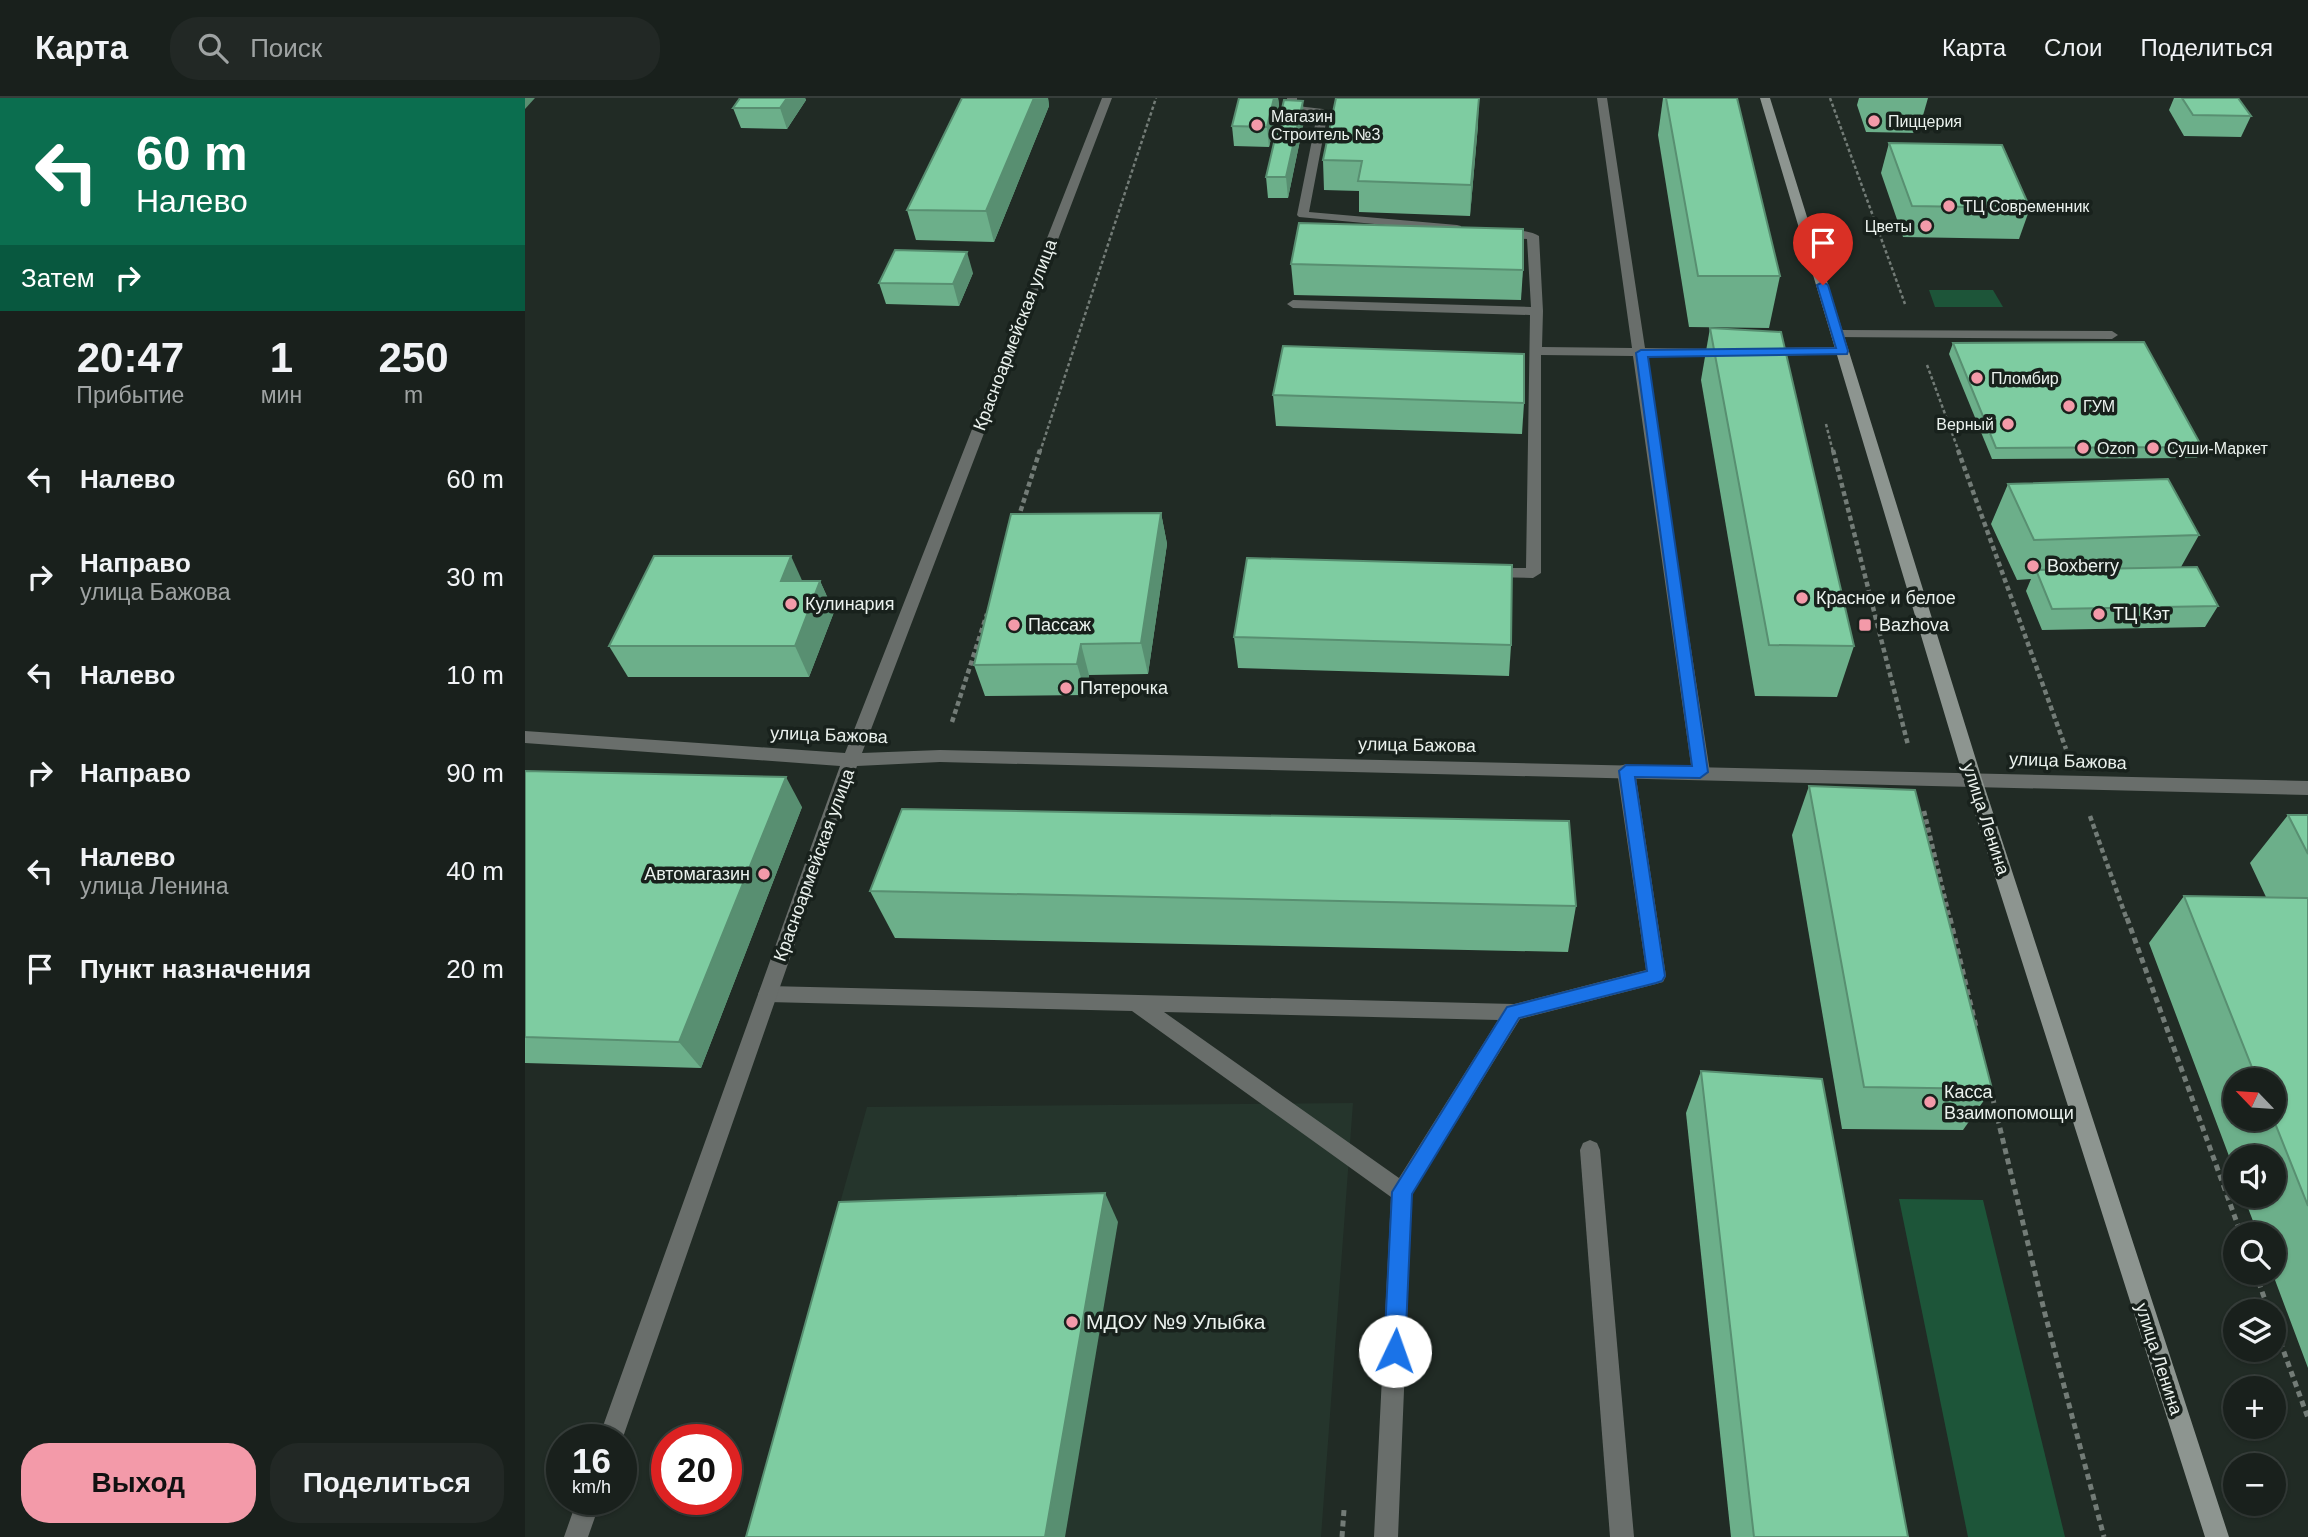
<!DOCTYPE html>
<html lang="ru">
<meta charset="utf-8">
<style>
body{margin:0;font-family:Helvetica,sans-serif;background:#222825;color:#f1f3f6;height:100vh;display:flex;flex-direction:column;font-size:26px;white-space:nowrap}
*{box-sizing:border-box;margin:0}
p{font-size:23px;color:#9fa3a3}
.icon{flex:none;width:38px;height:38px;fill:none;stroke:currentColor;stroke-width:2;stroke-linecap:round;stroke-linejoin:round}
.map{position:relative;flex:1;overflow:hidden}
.sheet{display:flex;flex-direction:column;background:#19201c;width:525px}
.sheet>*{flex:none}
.top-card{background:#0b6e4f;color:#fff;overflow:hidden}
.needle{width:46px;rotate:295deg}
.buttons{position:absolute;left:1698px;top:970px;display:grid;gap:14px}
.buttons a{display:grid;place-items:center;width:63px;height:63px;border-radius:50%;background:#19201c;box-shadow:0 2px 5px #0004,0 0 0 2px #373e3b;font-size:35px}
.speed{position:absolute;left:21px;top:1326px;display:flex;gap:14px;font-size:35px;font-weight:700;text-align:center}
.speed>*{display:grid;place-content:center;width:91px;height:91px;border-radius:50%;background:#19201c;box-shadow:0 2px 5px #0004,0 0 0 2px #373e3b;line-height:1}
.speed small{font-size:18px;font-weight:400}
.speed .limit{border:10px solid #d22;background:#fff;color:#111}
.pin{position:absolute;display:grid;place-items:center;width:60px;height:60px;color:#fff;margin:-72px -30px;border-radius:50% 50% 50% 0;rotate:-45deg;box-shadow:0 0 7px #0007}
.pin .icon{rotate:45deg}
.me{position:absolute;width:77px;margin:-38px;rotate:3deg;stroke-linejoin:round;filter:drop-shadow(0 0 5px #0008)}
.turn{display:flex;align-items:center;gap:24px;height:147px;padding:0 21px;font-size:32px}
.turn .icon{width:91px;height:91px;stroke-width:2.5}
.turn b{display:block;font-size:49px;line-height:60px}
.then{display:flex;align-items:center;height:66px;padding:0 21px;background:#0003;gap:14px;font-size:26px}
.eta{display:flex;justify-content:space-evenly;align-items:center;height:119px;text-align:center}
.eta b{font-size:42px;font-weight:600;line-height:49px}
.cta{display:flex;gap:14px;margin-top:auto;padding:14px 21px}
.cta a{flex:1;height:80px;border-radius:28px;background:#f39aa9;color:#111;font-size:28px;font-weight:600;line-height:80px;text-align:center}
.cta a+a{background:#222825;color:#f1f3f6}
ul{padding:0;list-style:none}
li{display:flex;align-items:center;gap:21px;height:98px;padding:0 21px}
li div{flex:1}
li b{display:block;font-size:26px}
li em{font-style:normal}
header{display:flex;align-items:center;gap:42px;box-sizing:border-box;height:98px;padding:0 35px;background:#19201c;border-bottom:2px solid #373e3b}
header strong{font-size:33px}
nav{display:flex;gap:38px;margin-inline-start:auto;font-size:24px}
.search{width:490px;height:63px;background:#222825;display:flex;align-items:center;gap:18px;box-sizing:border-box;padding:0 24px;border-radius:28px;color:#9fa3a3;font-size:26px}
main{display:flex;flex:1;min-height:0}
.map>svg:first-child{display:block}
.built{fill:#25352c}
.green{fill:#1d5539}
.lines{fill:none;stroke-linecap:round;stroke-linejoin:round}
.path-far2{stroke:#737c77;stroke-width:2.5;stroke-dasharray:3.5 2.5;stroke-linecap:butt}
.path-far1{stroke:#737c77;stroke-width:4.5;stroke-dasharray:5 3.5;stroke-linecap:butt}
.path{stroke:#737c77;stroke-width:5;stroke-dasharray:6 4.5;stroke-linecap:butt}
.lane{fill:#696e6b;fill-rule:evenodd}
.street{fill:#696e6b;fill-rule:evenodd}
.secondary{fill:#8d9590;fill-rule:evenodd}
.wall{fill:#6caf8a;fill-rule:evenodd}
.shaded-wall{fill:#588f71}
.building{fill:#7ecca1;stroke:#588f71;stroke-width:2}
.route{fill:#1a73e8;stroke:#114b97;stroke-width:2}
.poi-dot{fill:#f39aa9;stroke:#18211c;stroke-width:2.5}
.labels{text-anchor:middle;stroke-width:7;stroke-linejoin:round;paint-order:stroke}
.far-poi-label{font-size:16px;fill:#ebf2ee;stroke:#18211c;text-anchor:start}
.street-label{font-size:18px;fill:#ebf2ee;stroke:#18211c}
.poi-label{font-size:18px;fill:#ebf2ee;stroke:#18211c;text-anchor:start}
.near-poi-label{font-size:21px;fill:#ebf2ee;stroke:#18211c;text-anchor:start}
</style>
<header>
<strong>Карта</strong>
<div class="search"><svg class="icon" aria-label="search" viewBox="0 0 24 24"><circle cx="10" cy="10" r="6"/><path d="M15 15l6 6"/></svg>Поиск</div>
<nav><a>Карта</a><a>Слои</a><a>Поделиться</a></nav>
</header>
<main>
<section class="sheet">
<div class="top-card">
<div class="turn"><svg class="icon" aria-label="left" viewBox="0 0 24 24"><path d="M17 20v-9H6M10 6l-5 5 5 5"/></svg><div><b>60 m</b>Налево</div></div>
<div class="then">Затем<svg class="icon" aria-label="right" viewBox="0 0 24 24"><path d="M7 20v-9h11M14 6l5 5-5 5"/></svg></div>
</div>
<div class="eta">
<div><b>20:47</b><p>Прибытие</p></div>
<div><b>1</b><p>мин</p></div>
<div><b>250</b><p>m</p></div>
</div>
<ul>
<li><svg class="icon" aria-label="left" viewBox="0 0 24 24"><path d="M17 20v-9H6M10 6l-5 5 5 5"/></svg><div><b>Налево</b></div><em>60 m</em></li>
<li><svg class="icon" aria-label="right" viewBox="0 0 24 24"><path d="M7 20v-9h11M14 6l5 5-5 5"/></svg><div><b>Направо</b><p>улица Бажова</p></div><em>30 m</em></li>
<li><svg class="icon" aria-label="left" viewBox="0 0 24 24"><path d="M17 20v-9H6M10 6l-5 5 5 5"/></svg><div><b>Налево</b></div><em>10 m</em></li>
<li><svg class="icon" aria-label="right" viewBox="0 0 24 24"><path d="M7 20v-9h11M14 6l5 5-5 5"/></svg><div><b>Направо</b></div><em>90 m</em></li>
<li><svg class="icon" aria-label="left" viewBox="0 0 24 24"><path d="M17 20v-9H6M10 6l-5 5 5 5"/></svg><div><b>Налево</b><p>улица Ленина</p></div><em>40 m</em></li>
<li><svg class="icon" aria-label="arrive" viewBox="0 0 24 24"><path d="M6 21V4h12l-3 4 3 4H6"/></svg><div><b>Пункт назначения</b></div><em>20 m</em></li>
</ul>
<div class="cta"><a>Выход</a><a>Поделиться</a></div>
</section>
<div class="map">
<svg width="1783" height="1439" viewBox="0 0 1783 1439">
<rect width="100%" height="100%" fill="#212b25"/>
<path class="built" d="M828 1005 796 1439H221L342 1009Z"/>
<g class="green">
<path d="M1404 192H1468L1478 209H1410Z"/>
<path d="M1374 1101 1458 1102 1540 1439H1443Z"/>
</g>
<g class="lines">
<g class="path-far2">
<path d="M1305 0 1380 206"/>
<path d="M1402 267 1434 354"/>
<path d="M1301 326 1308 354"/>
<path d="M515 354 631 0"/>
</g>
<g class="path-far1">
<path d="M1308 352 1383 647"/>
<path d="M1433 352 1541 651"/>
<path d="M493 421 515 352"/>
<path d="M427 624 462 516"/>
<path d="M1399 713 1425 822"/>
<path d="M1565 718 1602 822"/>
</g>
<g class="path">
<path d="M1425 820 1451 929"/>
<path d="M1602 820 1716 1136"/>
<path d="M1465 989 1520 1216 1579 1439"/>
<path d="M1730 1174 1744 1213"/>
<path d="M1748 1224 1783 1320"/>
<path d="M817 1439 819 1412"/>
</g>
<g class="lane">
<path d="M762 0H772V8L798 11 803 14 784 114 932 127 936 128V134L774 119 772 117 792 17 763 13Z"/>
<path d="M1072 0H1082L1120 250 1202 251 1209 255 1202 259 1121 258 1185 674 1182 679H1170L1167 674 1108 258 1016 257V475L1008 480 963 479 958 478 955 474 958 470H1001L1005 217 768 210 762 206 768 202 1006 209 1002 141 974 139 968 135C977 129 1005 132 1014 138L1018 213 1017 249 1107 250Z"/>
<path d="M1313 232 1587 233 1593 237 1587 241 1308 239V233Z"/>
<path d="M1318 249 1324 253 1323 256 1237 258 1230 254 1237 250Z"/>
<path d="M1101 666 1107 668 1110 673 1141 878 1138 884 1131 886 995 921 887 1096 873 1439H849L866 1099 607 913 243 904 236 902 233 896 236 890 243 888 989 906 1121 872 1092 673 1095 668ZM639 914 973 922 874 1080Z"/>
<path d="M1065 1042 1072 1045 1075 1052 1109 1439H1085L1055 1052 1058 1045Z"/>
</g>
<g class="street">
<path d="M577 0H587L337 655 415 652 1783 683V697L415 664 332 668 97 1342H73L315 668 0 645V633L320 655Z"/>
<path d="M52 1402H76L63 1439H39Z"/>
</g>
<path class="secondary" d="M1235 0H1245L1457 681 1704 1439H1680L1439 681Z"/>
</g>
<g class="wall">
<path d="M215 0H280L281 2 262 31 216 30 208 10Z"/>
<path d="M437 0H523L524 8 469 144 391 142 382 112Z"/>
<path d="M714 0H753L754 7 744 49 709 48 707 28Z"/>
<path d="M1138 0H1212L1255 178 1244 230 1164 229 1133 37Z"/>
<path d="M1334 0H1403L1393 35 1341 34 1332 7Z"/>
<path d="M1649 0H1713L1726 18 1716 39 1659 38 1644 12Z"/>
<path d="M779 23 763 100H743L741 79Z"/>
<path d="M953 27 945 118 834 114V93L799 92 798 62Z"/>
<path d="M1364 45 1505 110 1494 141 1378 139 1356 75Z"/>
<path d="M766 166 998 172 996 202 769 197Z"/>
<path d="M448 175 434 208 361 206 354 185Z"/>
<path d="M1185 230 1329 548 1312 599 1230 598 1176 282Z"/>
<path d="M1428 245 1677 349 1672 360 1467 361 1424 256Z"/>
<path d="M748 297 999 305 997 336 751 328Z"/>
<path d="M1483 386 1674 437 1656 469 1693 508 1680 529 1517 532 1501 493 1506 481 1492 482 1466 426Z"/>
<path d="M636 415 642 446 623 576 564 577 561 597 460 598 449 567Z"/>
<path d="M278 483H295L309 514 284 579H103L84 548Z"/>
<path d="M709 539 986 547 984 578 713 570Z"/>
<path d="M0 673 277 709 176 970 0 965Z"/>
<path d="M1284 688 1467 991 1438 1032 1317 1031 1267 737Z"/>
<path d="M1763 717H1783V1270L1747 1174H1748V1136H1733L1718 1097H1748V1059H1710V1074L1624 845 1659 798 1741 799 1725 765ZM1710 982H1748V1020H1710Z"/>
<path d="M345 793 1051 808 1043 854 370 840Z"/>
<path d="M1176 973 1383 1439H1206L1161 1015Z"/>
</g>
<g class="shaded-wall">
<path d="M0 0H10L0 11Z"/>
<path d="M262 0H280L281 2 262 31 255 10Z"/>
<path d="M509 0H523L524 8 469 144 461 113Z"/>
<path d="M749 0H753L754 7 744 49 742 29Z"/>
<path d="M954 0 953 27 945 118 946 87Z"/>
<path d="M778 3 779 23 763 100 761 79Z"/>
<path d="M442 154 448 175 434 208 428 186Z"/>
<path d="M636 415 642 446 623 576 616 545Z"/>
<path d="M266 458 280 489 256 483Z"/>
<path d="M295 483 309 514 284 579 270 548Z"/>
<path d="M556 546 564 577 561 597 552 566Z"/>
<path d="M261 679 277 709 176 970 154 944Z"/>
<path d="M580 1095 593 1124 540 1439H520Z"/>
</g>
<g class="building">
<path d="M215 0H262L255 10H208Z"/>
<path d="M437 0H509L461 113 382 112Z"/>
<path d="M714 0H749L742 29 707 28Z"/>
<path d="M811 0H954L946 87 833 83 837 63 798 62Z"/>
<path d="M1141 0H1212L1255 178H1173Z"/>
<path d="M1657 0H1713L1726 18 1668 17Z"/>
<path d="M759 2 778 3 761 79H741Z"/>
<path d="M1364 45 1477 47 1505 110 1387 108Z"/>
<path d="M774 125 998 131V172L766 166Z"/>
<path d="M370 152 442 154 428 186 354 185Z"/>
<path d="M1185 230 1256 234 1329 548 1244 547Z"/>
<path d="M1619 244 1677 349 1471 350 1428 245Z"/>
<path d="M758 248 999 256V305L748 297Z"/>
<path d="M1643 381 1674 437 1509 442 1483 386Z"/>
<path d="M636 415 616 545 556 546 552 566 449 567 486 416Z"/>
<path d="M129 458H266L256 483H295L270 548H84Z"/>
<path d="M722 460 987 467 986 547 709 539Z"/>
<path d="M1672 469 1693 508 1527 511 1511 472Z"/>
<path d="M0 673 261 679 154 944 0 939Z"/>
<path d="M1284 688 1390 692 1467 991 1339 989Z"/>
<path d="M377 711 1044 723 1051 808 345 793Z"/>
<path d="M1763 717H1783V756Z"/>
<path d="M1659 798 1783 800V1108L1748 1020V982H1732Z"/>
<path d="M1176 973 1297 981 1383 1439H1229Z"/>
<path d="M580 1095 520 1439H221L314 1104Z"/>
</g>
<path class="route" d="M1298 184 1303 187 1323 253 1322 256 1123 259 1183 674 1175 680 1110 679 1140 878 1137 883 1131 885 994 920 887 1096 880 1253 877 1260 870 1263 862 1260 859 1253 867 1094 982 909 1122 873 1094 673 1101 667 1167 668 1111 255 1116 252 1311 250 1292 187Z"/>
<g class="poi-dot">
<circle cx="1349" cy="23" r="7"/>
<circle cx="732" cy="27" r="7"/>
<circle cx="1424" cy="108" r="7"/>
<circle cx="1401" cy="128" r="7"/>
<circle cx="1452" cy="280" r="7"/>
<circle cx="1544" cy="308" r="7"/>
<circle cx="1483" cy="326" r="7"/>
<circle cx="1558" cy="350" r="7"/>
<circle cx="1628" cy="350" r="7"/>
<circle cx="1508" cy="468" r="7"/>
<circle cx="1277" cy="500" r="7"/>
<circle cx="266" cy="506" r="7"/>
<circle cx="1574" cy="516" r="7"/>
<circle cx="489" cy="527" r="7"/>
<rect x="1333" y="520" width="14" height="14" rx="3.5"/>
<circle cx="541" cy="590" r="7"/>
<circle cx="239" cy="776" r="7"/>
<circle cx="1405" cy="1004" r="7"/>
<circle cx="547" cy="1224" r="7"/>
</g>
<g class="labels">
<g class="far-poi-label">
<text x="746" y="24">Магазин<tspan x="746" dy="18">Строитель №3</tspan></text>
<text x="1363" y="29">Пиццерия</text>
<text x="1438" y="114">ТЦ Современник</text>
<text x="1387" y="134" text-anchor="end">Цветы</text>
<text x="1466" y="286">Пломбир</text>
<text x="1558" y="314">ГУМ</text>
<text x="1469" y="332" text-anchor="end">Верный</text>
<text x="1572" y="356">Ozon</text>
<text x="1642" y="356">Суши-Маркет</text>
</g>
<g class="street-label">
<text transform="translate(490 237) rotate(-69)" y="6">Красноармейская улица</text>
<text transform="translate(304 637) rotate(2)" y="6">улица Бажова</text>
<text transform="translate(892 647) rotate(1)" y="6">улица Бажова</text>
<text transform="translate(1543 663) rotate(2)" y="6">улица Бажова</text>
<text transform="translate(1461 721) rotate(72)" y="6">улица Ленина</text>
<text transform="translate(289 767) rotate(-70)" y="6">Красноармейская улица</text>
<text transform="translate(1634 1261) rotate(72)" y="6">улица Ленина</text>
</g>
<g class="poi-label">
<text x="1522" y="474">Boxberry</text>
<text x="1291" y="506">Красное и белое</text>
<text x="280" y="512">Кулинария</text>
<text x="1588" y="522">ТЦ Кэт</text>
<text x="503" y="533">Пассаж</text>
<text x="1354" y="533">Bazhova</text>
<text x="555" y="596">Пятерочка</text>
<text x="225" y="782" text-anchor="end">Автомагазин</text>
<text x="1419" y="1000">Касса<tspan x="1419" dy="21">Взаимопомощи</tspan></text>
</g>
<g class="near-poi-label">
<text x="561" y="1231">МДОУ №9 Улыбка</text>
</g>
</g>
</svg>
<div class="buttons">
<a><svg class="needle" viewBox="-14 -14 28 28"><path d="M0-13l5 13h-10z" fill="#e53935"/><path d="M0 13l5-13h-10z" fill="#9fa3a3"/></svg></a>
<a><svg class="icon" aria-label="sound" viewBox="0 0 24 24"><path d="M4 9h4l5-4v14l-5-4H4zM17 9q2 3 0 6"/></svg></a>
<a><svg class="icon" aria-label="search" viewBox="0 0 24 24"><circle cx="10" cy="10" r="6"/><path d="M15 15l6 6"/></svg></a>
<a><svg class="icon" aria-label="layers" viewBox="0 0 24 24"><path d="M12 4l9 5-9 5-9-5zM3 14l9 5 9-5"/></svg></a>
<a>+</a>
<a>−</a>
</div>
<div class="speed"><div>16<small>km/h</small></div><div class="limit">20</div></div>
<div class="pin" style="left:1298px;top:187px;background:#d93025"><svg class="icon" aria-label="arrive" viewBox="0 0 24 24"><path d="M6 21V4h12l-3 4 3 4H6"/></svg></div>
<svg class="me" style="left:870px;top:1253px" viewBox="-20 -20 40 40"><circle r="19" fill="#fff"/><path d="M0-13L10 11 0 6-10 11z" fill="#1a73e8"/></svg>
</div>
</main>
